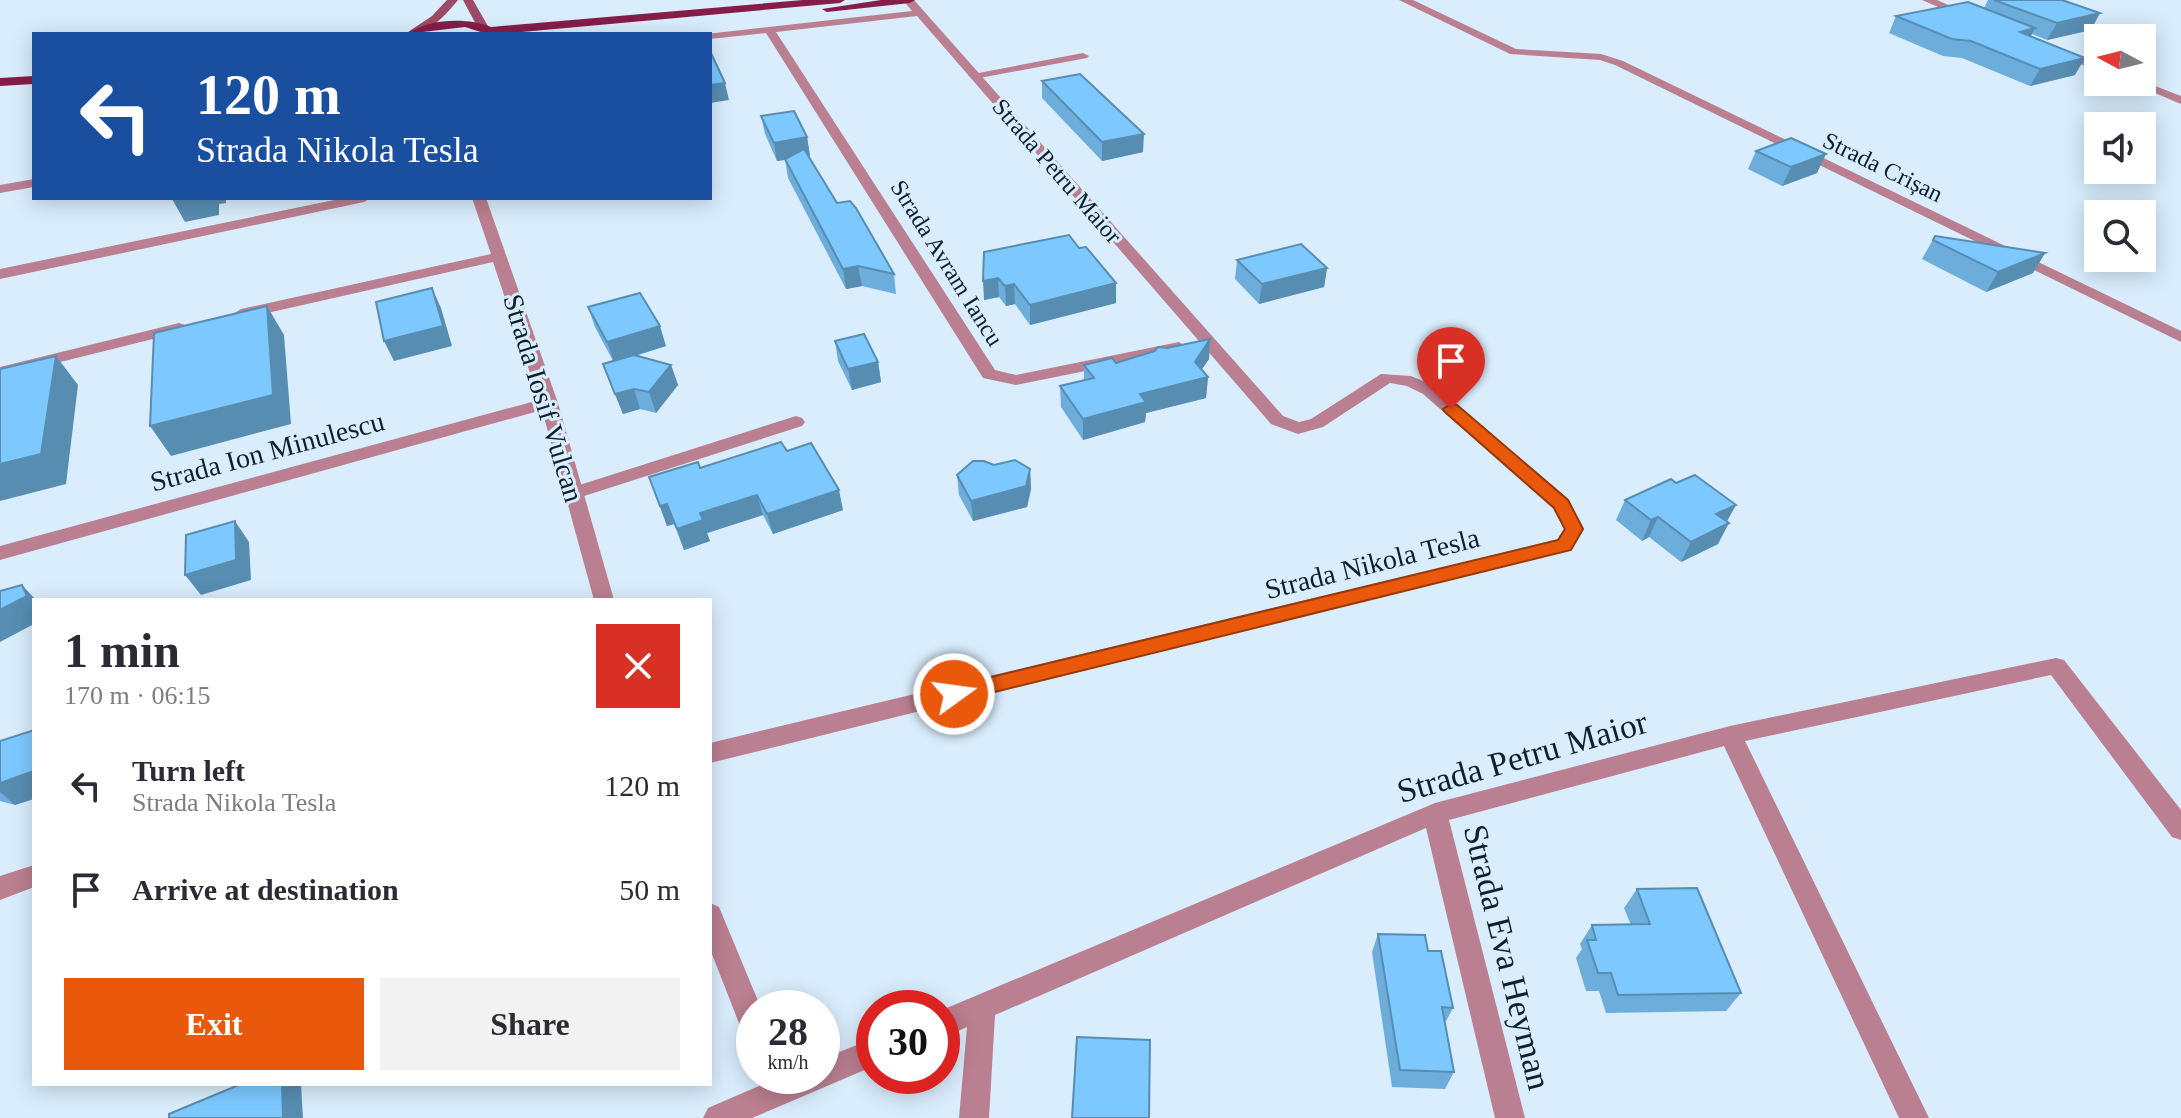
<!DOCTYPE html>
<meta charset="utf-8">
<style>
body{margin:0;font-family:Georgia,serif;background:#f2f2f3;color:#2b2b33;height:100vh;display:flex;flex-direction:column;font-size:30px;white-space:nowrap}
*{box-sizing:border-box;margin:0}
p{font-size:26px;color:#7c7c81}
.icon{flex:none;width:44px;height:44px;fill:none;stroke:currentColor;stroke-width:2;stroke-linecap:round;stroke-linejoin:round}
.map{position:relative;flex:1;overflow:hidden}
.panel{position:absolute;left:32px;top:598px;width:680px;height:488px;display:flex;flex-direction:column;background:#fff;border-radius:0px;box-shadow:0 4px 20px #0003}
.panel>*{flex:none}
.guide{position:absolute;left:32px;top:32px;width:680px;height:168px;border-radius:0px;box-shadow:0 4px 20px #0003;background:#1a4fa0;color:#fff;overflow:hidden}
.needle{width:52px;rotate:277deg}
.tools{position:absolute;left:2084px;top:24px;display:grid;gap:16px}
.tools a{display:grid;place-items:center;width:72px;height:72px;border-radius:0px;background:#fff;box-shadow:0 4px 20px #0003;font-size:40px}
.speed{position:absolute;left:736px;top:990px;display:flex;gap:16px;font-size:40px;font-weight:700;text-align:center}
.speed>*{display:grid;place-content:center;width:104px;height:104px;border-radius:50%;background:#fff;box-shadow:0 4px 20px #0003;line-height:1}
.speed small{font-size:20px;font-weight:400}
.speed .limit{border:12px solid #d22;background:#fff;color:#111}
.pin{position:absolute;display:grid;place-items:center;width:68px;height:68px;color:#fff;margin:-82px -34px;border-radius:50% 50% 50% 0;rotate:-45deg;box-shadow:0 0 8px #0007}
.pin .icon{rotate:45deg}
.me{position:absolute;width:88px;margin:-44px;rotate:76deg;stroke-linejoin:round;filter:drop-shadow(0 0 6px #0008)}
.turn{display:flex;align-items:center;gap:28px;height:168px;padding:0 32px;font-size:36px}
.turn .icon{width:104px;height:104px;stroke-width:2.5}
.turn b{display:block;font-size:56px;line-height:68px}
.round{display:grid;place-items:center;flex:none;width:84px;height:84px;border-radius:0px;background:#f2f2f3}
.headline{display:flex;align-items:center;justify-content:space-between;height:136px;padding:0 32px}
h1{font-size:48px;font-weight:600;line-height:60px}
.primary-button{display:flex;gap:16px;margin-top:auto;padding:16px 32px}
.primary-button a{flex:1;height:92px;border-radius:0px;background:#ea580c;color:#fff;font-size:32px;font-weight:600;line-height:92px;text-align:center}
.primary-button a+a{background:#f2f2f3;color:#2b2b33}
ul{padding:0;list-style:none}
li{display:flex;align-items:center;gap:24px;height:104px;padding:0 32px}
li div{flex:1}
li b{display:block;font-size:30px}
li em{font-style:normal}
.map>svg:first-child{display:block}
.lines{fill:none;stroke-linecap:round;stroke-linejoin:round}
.lane{fill:#ba7f90;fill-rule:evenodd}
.street{fill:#ba7f90;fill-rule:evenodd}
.secondary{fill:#9d4a65;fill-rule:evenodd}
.primary{fill:#851d48;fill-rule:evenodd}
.wall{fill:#6caddb}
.shaded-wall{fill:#588db2}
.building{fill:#7dc9ff;stroke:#588db2;stroke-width:2}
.route{fill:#ea580c;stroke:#983908;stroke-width:2}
.labels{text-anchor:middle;stroke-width:6;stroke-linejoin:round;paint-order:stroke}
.far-street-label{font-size:24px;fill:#0d202e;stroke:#d9edfc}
.street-label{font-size:28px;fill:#0d202e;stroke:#d9edfc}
.near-street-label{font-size:34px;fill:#0d202e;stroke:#d9edfc}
</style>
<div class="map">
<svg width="2181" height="1118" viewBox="0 0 2181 1118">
<rect width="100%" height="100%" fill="#d9edfc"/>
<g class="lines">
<g class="lane">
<path d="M1083 53 1089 56 1087 58 974 79 968 75Z"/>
<path d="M796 416 802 418 805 422 802 426 581 497 574 499 565 493 567 489Z"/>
</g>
<g class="street">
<path d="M903 0H914L1283 416 1299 422 1311 419 1381 374 1411 376 1435 386 1568 499 1584 529 1571 550 710 763V743L1557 540 1564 529 1553 508 1423 394 1407 386 1390 383 1323 427 1298 434 1271 424 917 16 776 32 995 370 1016 375 1179 342 1187 347 1179 352 1016 385 983 378 766 33 710 39V34H706L912 11Z"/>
<path d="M1399 0H1413L1516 49 1601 54 1623 61 2181 331V342L1615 65 1600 60 1510 54Z"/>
<path d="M1922 0H1937L1973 16 1964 18Z"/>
<path d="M2061 50 2098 63V71L2057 55 2055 53Z"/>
<path d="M2142 81 2181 96V104L2129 82Z"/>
<path d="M34 179V187L0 193V185Z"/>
<path d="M344 198H371L364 202 0 279V269Z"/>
<path d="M472 198H486L558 403 614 600H594L542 410 0 560V546L539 400 493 262 241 319 233 314 241 309 491 254Z"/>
<path d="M179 323 185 325V331L0 377V367Z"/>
<path d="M2056 658 2064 660 2181 810V840L2172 837 2051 675 1745 741 1929 1118H1899L1724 746 1449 820 1525 1118H1495L1426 828 995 1015 989 1118H959L967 1027 942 1038V1010L1435 803 1730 726Z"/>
<path d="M34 865V887L0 900V876Z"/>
<path d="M710 903 719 907 761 1008H754V1040L744 1036 710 949Z"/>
<path d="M874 1038V1066L752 1118H703L708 1108 782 1076H822V1059Z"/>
</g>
<g class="secondary">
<path d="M447 0H458C444 17 429 34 405 34L432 16Z"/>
<path d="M463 0H473L489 28 487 30H479Z"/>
</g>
<g class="primary">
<path d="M803 0H845L840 3 500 34H487L465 27 406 34C429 19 466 17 491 27Z"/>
<path d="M881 0H915L910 3 827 12 822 9Z"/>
<path d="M34 76V84L0 86V78Z"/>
</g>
</g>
<g class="wall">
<path d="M1988 0H2062L2091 30 2047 40 2032 34 2031 36 2075 75 2030 86 1962 58 1943 56 1889 33 1896 16 1984 8Z"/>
<path d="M1042 81 1143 152 1102 161 1042 98Z"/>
<path d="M761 116 807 137 810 156H808L837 203 894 274 896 294 862 286 846 289 788 178 785 160 777 161 765 134Z"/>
<path d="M1756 151 1817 173 1782 186 1748 169Z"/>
<path d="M1935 236 2045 253 2033 273 1986 292 1922 259Z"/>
<path d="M984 252 1116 303 1030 325 1015 304 1006 306 999 297 984 300Z"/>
<path d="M1237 260 1327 268 1324 287 1259 304 1235 279Z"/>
<path d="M588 307 666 346 635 356 671 365 678 385 656 413 640 409 623 414 603 364 613 361 595 327Z"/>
<path d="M1210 339 1209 359 1201 370 1208 377 1206 398 1146 413 1145 422 1083 440 1061 407 1060 386 1084 380V365L1116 363 1167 348Z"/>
<path d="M835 341 878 362 881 382 852 390 838 361Z"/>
<path d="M787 451 843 510 773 534 763 515 707 533 710 541 684 550 674 524 667 526 649 477Z"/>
<path d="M994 465 1030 469 1031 489 1027 507 973 521 959 495 957 475Z"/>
<path d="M1625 500 1727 522 1718 544 1681 562 1649 537 1642 541 1616 520Z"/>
<path d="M0 741 15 805 0 801Z"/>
<path d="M1637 889 1741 993 1726 1011 1606 1013 1599 991H1586L1576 958 1582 949 1580 944 1592 925H1631L1624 908Z"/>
<path d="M1378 934 1453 1008 1445 1023 1454 1072 1445 1089 1392 1087 1372 952Z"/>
</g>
<g class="shaded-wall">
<path d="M2100 13 2091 30 2047 40 2057 23Z"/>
<path d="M2035 28 2026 45 2020 32Z"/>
<path d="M2085 58 2075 75 2030 86 2040 69Z"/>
<path d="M725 83 729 100 710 103V85Z"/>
<path d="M1144 134 1143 152 1102 161V142Z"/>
<path d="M807 137 810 156 777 161 774 143Z"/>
<path d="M1826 154 1817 173 1782 186 1791 167Z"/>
<path d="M178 198H226V203L219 204V215L185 222 172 199Z"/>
<path d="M2045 253 2033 273 1986 292 1998 272Z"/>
<path d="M858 266 862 286 846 289 843 269Z"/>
<path d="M1327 268 1324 287 1259 304 1262 284Z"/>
<path d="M998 278 999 297 984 300 983 281Z"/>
<path d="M1116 283V303L1030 325V305Z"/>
<path d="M1014 284 1015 304 1006 306 1005 286Z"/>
<path d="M432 288 441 308 452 346 394 361 384 341Z"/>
<path d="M267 306 284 335 291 424 171 456 150 426Z"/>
<path d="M660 326 666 346 614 362 607 342Z"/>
<path d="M1210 339 1209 359 1194 381 1208 377 1206 398 1146 413 1145 422 1083 440V419L1195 362Z"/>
<path d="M56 356 78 385 66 484 0 501V464Z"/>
<path d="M878 362 881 382 852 390 848 369Z"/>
<path d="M671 365 678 385 656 413 649 392Z"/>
<path d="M634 389 640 409 623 414 615 394Z"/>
<path d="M1030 469 1031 489 1027 507 973 521 971 501Z"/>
<path d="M839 490 843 510 773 534 767 514Z"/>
<path d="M757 495 763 515 707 533 710 541 684 550 677 529 700 513Z"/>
<path d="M667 504 674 524 667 526 660 506Z"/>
<path d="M1736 505 1725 525 1729 523 1718 544 1681 562 1691 542 1716 514Z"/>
<path d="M1658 517 1649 537 1642 541 1651 520Z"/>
<path d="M235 521 249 542 251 580 201 595 185 575Z"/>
<path d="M22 585 36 600H34V624L0 642V610Z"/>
<path d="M34 771V799L15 805 0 792V783Z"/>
<path d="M282 1084H301L303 1118H283Z"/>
</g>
<g class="building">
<path d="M1994 0H2062L2100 13 2057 23Z"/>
<path d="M1968 2 2035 28 2020 32 2085 58 2040 69 1971 41 1952 39 1896 16Z"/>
<path d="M710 51 725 83 710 85Z"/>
<path d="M1080 74 1144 134 1102 142 1042 81Z"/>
<path d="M794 111 807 137 774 143 761 116Z"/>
<path d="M1791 138 1826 154 1791 167 1756 151Z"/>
<path d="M804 149 837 203 850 201 856 208 894 274 858 266 843 269 785 159Z"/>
<path d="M1069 235 1079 248 1086 247 1116 283 1030 305 1014 284 1005 286 998 278 983 281 984 252Z"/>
<path d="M1935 236 2045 253 1998 272 1933 240Z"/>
<path d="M1301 244 1327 268 1262 284 1237 260Z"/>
<path d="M432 288 443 326 384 341 376 302Z"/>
<path d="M640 293 660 326 607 342 588 307Z"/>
<path d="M267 306 273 395 150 426 154 333Z"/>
<path d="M864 334 878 362 848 369 835 341Z"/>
<path d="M1210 339 1195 362 1208 377 1140 394 1146 402 1083 419 1060 386 1094 378 1084 365 1112 358 1116 363 1155 351 1158 347 1167 348Z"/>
<path d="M634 355 671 365 649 392 634 389 615 394 603 364Z"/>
<path d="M56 356 41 454 0 464V369Z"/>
<path d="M781 442 787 451 811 443 839 490 767 514 757 495 700 513 703 520 677 529 667 504 660 506 649 477 698 462 700 468Z"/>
<path d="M1015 460 1030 469 1026 486 971 501 957 475 973 461H984L994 465Z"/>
<path d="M1695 475 1736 505 1716 514 1729 523 1691 542 1658 517 1651 520 1625 500 1671 479 1676 483Z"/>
<path d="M235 521 236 560 185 575 186 535Z"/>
<path d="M22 585 27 596 0 610V591Z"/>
<path d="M34 730V771L0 783V741Z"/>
<path d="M1697 888 1741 993 1618 995 1611 973H1598L1587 940H1596L1592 925 1650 924 1637 889Z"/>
<path d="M1378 934 1425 935 1428 951H1441L1453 1008 1442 1007 1454 1072 1400 1070Z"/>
<path d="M1077 1037 1150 1040 1149 1118H1072Z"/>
<path d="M241 1084H282L283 1118H169V1114Z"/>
</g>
<path class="route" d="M1451 404 1457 405 1568 500 1583 529 1571 550 954 702 947 699 944 694 947 688 954 686 1558 540 1565 529 1554 508 1445 412 1443 409Z"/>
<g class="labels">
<g class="far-street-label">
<text transform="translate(1883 167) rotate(26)" y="8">Strada Crișan</text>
<text transform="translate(1057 171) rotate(49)" y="8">Strada Petru Maior</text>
<text transform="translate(947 263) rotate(58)" y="8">Strada Avram Iancu</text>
</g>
<g class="street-label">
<text transform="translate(544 398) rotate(73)" y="10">Strada Iosif Vulcan</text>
<text transform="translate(267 451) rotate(-15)" y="10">Strada Ion Minulescu</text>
<text transform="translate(1372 563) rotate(-14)" y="10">Strada Nikola Tesla</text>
</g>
<g class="near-street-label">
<text transform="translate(1522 756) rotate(-16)" y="12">Strada Petru Maior</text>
<text transform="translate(1508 957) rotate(76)" y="12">Strada Eva Heyman</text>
</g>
</g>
</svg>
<div class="tools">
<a><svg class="needle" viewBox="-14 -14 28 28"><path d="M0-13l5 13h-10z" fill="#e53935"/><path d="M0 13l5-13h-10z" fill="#7c7c81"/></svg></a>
<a><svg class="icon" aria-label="sound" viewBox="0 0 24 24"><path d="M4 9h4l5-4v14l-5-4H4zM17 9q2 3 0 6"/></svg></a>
<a><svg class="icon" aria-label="search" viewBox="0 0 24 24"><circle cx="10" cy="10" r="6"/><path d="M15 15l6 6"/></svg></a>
</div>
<div class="speed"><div>28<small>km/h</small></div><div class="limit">30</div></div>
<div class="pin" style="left:1451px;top:409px;background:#d93025"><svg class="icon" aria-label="arrive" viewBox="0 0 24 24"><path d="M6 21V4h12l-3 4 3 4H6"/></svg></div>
<svg class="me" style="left:954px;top:694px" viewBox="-20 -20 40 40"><circle r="17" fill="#ea580c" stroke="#fff" stroke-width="3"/><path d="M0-11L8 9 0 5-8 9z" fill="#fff"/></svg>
<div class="guide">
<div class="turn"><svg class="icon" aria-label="left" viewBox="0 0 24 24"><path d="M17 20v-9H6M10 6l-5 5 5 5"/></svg><div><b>120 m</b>Strada Nikola Tesla</div></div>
</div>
<section class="panel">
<div class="headline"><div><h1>1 min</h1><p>170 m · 06:15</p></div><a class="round" style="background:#d93025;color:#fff"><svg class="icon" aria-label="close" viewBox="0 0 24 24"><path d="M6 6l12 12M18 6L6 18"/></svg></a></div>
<ul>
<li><svg class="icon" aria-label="left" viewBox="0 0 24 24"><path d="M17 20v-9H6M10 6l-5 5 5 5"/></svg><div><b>Turn left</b><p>Strada Nikola Tesla</p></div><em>120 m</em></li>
<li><svg class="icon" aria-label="arrive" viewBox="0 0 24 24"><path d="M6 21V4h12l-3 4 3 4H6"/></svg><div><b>Arrive at destination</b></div><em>50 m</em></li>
</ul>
<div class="primary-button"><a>Exit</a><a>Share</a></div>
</section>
</div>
